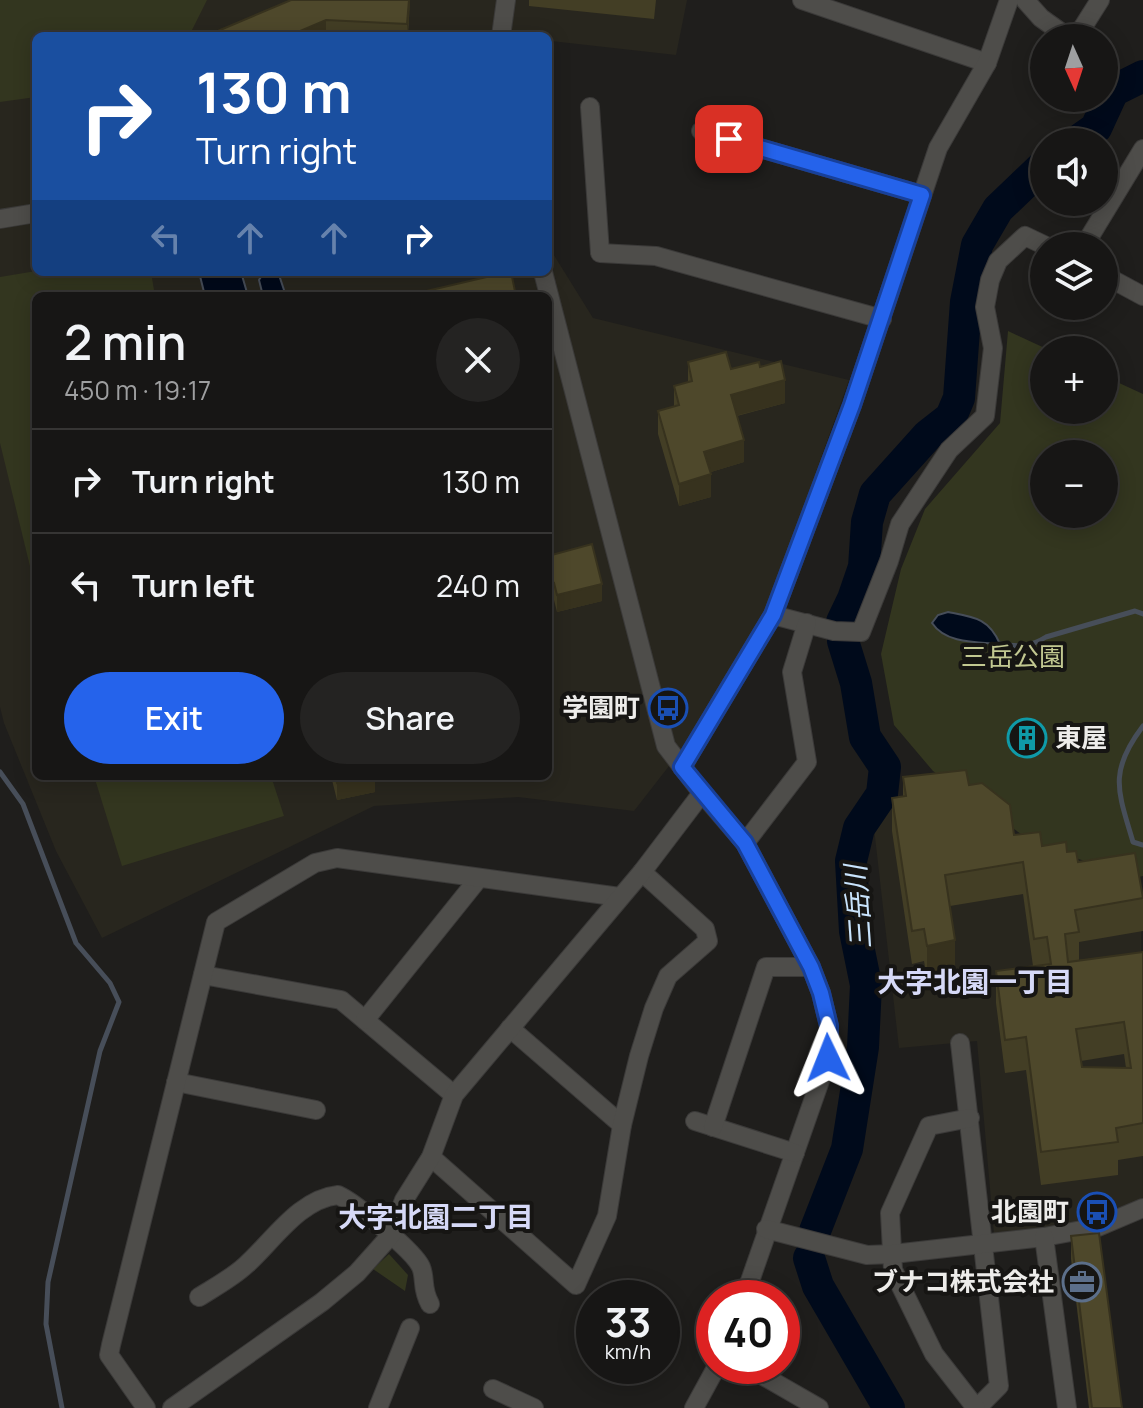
<!DOCTYPE html>
<meta charset="utf-8">
<style>
body{margin:0;font-family:Manrope,"Noto Sans JP",sans-serif;background:#242322;color:#f1f3f6;height:100vh;display:flex;flex-direction:column;font-size:30px;white-space:nowrap}
*{box-sizing:border-box;margin:0}
p{font-size:26px;color:#9e9fa0}
.icon{flex:none;width:44px;height:44px;fill:none;stroke:currentColor;stroke-width:2;stroke-linecap:round;stroke-linejoin:round}
.map{position:relative;flex:1;overflow:hidden}
.details{position:absolute;left:32px;top:292px;width:520px;height:488px;display:flex;flex-direction:column;background:#171615;border-radius:12px;box-shadow:0 4px 20px #0003,0 0 0 2px #363534}
.details>*{flex:none}
.top-card{position:absolute;left:32px;top:32px;width:520px;height:244px;border-radius:12px;box-shadow:0 4px 20px #0003,0 0 0 2px #363534;background:#1a4fa0;color:#fff;overflow:hidden}
.needle{width:52px;rotate:177deg}
.controls{position:absolute;left:1030px;top:24px;display:grid;gap:16px}
.controls a{display:grid;place-items:center;width:88px;height:88px;border-radius:50%;background:#171615;box-shadow:0 4px 20px #0003,0 0 0 2px #363534;font-size:40px}
.speed{position:absolute;left:576px;top:1280px;display:flex;gap:16px;font-size:40px;font-weight:700;text-align:center}
.speed>*{display:grid;place-content:center;width:104px;height:104px;border-radius:50%;background:#171615;box-shadow:0 4px 20px #0003,0 0 0 2px #363534;line-height:1}
.speed small{font-size:20px;font-weight:400}
.speed .limit{border:12px solid #d22;background:#fff;color:#111}
.pin{position:absolute;display:grid;place-items:center;width:68px;height:68px;color:#fff;margin:-34px;border-radius:16px;box-shadow:0 4px 12px #0006}
.me{position:absolute;width:88px;margin:-44px;rotate:358deg;stroke-linejoin:round;filter:drop-shadow(0 0 6px #0008)}
.turn{display:flex;align-items:center;gap:28px;height:168px;padding:0 32px;font-size:36px}
.turn .icon{width:104px;height:104px;stroke-width:2.5}
.turn b{display:block;font-size:56px;line-height:68px}
.lanes{display:flex;align-items:center;height:76px;padding:0 32px;background:#0003;justify-content:center;gap:40px;direction:ltr}
.lanes .off{opacity:.35}
.round{display:grid;place-items:center;flex:none;width:84px;height:84px;border-radius:42px;background:#242322}
.overview{display:flex;align-items:center;justify-content:space-between;height:136px;padding:0 32px}
h1{font-size:48px;font-weight:600;line-height:60px}
.action{display:flex;gap:16px;margin-top:auto;padding:16px 32px}
.action a{flex:1;height:92px;border-radius:48px;background:#2563eb;color:#fff;font-size:32px;font-weight:600;line-height:92px;text-align:center}
.action a+a{background:#242322;color:#f1f3f6}
ul{padding:0;list-style:none}
li{display:flex;align-items:center;gap:24px;height:104px;padding:0 32px;border-top:2px solid #363534}
li div{flex:1}
li b{display:block;font-size:30px}
li em{font-style:normal}
.map>svg:first-child{display:block}
.built{fill:#28261e;fill-rule:evenodd}
.green{fill:#33361f;fill-rule:evenodd}
.water{fill:#000a1b;stroke:#474e59;stroke-width:2}
.lines{fill:none;stroke-linecap:round;stroke-linejoin:round}
.stream{stroke:#474e59;stroke-width:5}
.river{stroke:#000a1b;stroke-width:32}
.minor-casing{stroke:#3b3a39;stroke-width:20}
.minor{stroke:#4e4d4a;stroke-width:18}
.wall{fill:#433e25;fill-rule:evenodd}
.shaded-wall{fill:#37321e}
.building{fill:#4e482b;stroke:#37321e;stroke-width:2;fill-rule:evenodd}
.route-casing{stroke:#184099;stroke-width:20}
.route{stroke:#2563eb;stroke-width:14}
.labels{text-anchor:middle;stroke-width:8;stroke-linejoin:round;paint-order:stroke}
.park-label{font-size:26px;fill:#c2c891;stroke:#161513}
.poi-label{font-size:26px;font-weight:bold;fill:#edecea;stroke:#161513;text-anchor:end}
.water-label{font-size:28px;font-style:italic;fill:#c9e4fd;stroke:#161513}
.neighbourhood-label{font-size:28px;font-weight:bold;fill:#d6d9f7;stroke:#161513}
</style>
<div class="map">
<svg width="1143" height="1408" viewBox="0 0 1143 1408">
<rect width="100%" height="100%" fill="#1f1e1c"/>
<g class="built">
<path d="M0 0H687L676 55 551 41 552 252 593 318 849 380 766 611 694 734 634 811 518 797 374 806 102 938 56 851 4 723 0 707ZM36 36H548V272H36ZM36 296H548V776H36Z"/>
<path d="M893 807 1024 845 1130 884H1141L1143 1198 1082 1222 1040 1231 994 1234 977 1041 899 1048 874 828Z"/>
</g>
<g class="green">
<path d="M0 0H207L189 36H36V97L0 102Z"/>
<path d="M36 271 151 272 155 296H36V591L0 443V277Z"/>
<path d="M1008 331 1049 350H1044V410H1104V376L1143 394V876L1134 878 1035 844 933 771 894 725 881 654 901 569 925 509 1000 423ZM1044 454H1104V514H1044Z"/>
<path d="M94 776H271L284 816 122 866Z"/>
<path d="M389 1254 408 1275 405 1291 373 1269Z"/>
</g>
<g class="water">
<path d="M199 272H241L248 296H205Z"/>
<path d="M264 272H278L286 296H263L259 280Z"/>
<path d="M948 612C974 617 989 618 1000 644 977 642 946 644 932 623L938 615Z"/>
</g>
<g class="lines">
<g class="stream">
<path d="M1000 644C1019 647 1030 647 1046 637L1135 611 1143 614"/>
<path d="M1143 726C1108 772 1118 791 1133 842L1143 845"/>
<path d="M0 772 23 804 76 943 110 983 119 1002 100 1051 48 1282 46 1324 62 1408"/>
</g>
<g class="river">
<path d="M1076 142 1096 128 1113 91 1143 76"/>
<path d="M842 622 853 599 864 567 867 522 875 494 928 435 951 417 959 398 966 302 977 245 998 209 1044 165"/>
<path d="M815 1231 847 1149 863 1047 866 985 855 931 851 861 859 828 882 794 885 767 865 737 856 683 843 641"/>
<path d="M809 1258 818 1286 889 1408"/>
</g>
<g class="minor-casing">
<g id="minor">
<path d="M802 0 987 63"/>
<path d="M1025 0 1041 18 1069 38"/>
<path d="M501 36 506 0"/>
<path d="M1076 38 1100 0"/>
<path d="M1104 68 1108 73"/>
<path d="M590 107 600 253 656 256 882 319"/>
<path d="M701 131 922 195"/>
<path d="M0 219 36 213"/>
<path d="M1084 246 1143 149"/>
<path d="M543 272 666 746 702 793 745 843 811 967 821 993 829 1026 828 1058 744 1298"/>
<path d="M1104 275 1143 296"/>
<path d="M773 615 834 631 861 632 889 561 900 524 949 450 985 416 993 348 985 307 990 280 998 261 1025 236 1046 246"/>
<path d="M682 767 773 615 852 405 938 148 987 63 1009 0"/>
<path d="M745 843 807 762 792 672 807 623"/>
<path d="M203 975 341 1000 454 1095"/>
<path d="M365 1020 479 878"/>
<path d="M510 1028 622 1125"/>
<path d="M960 1043 999 1386 977 1408"/>
<path d="M176 1082 316 1110"/>
<path d="M970 1118 929 1126 890 1213 893 1270 934 1354 976 1408"/>
<path d="M695 1121 795 1153"/>
<path d="M713 1127 766 967H811"/>
<path d="M431 1157 576 1285 607 1216 622 1125 639 1056 654 1008 668 976 708 941 705 929 642 872"/>
<path d="M766 1229 867 1255 893 1254 1044 1237 1098 1227 1143 1208"/>
<path d="M1044 1237 1067 1408"/>
<path d="M199 1297C215 1287 232 1278 246 1265 273 1241 299 1199 338 1195 354 1202 414 1251 421 1267 426 1279 421 1288 430 1304"/>
<path d="M746 1366 819 1408"/>
<path d="M493 1389 534 1408"/>
<path d="M146 1408 109 1355 111 1345 216 922 315 863 337 858 620 897"/>
<path d="M172 1408 322 1302 357 1273 391 1235 404 1200 431 1157 454 1095 642 872 702 793"/>
<path d="M378 1408 410 1328"/>
<path d="M694 1408 717 1366"/>
</g>
</g>
<use href="#minor" class="minor"/>
</g>
<g class="wall">
<path d="M410 0 408 36H206Z"/>
<path d="M529 0H656L654 19 529 6Z"/>
<path d="M688 362 731 369 760 367 785 403 737 416 744 462 711 472V497L679 506 658 434V411L674 407V386L688 382Z"/>
<path d="M548 556 602 601 557 612 554 600Z"/>
<path d="M331 776H375V792L337 800Z"/>
<path d="M903 777 969 785 1014 835 1042 846 1067 852 1078 862 1143 894V931L1079 942V960L1143 952V1156L1118 1160V1175L1041 1185 1026 1070 1005 1073 996 1003V971L1033 966 1023 894 950 906 955 972 927 978 924 961 912 964 892 831V798L903 796ZM1124 1054 1126 1068 1082 1067 1081 1061Z"/>
<path d="M1071 1236 1122 1408H1089L1071 1259Z"/>
</g>
<g class="shaded-wall">
<path d="M409 0H410L407 36V24Z"/>
<path d="M326 20V36H293V34Z"/>
<path d="M785 380V403L731 417V395Z"/>
<path d="M744 440V462L704 474V452Z"/>
<path d="M711 474V497L679 506V484Z"/>
<path d="M554 583V600L548 601V584Z"/>
<path d="M602 584V601L557 612V595Z"/>
<path d="M368 776H375V792L337 800V783Z"/>
<path d="M955 940V972L927 978V946Z"/>
</g>
<g class="building">
<path d="M291 0H409L407 24 326 20 293 34 294 36H206Z"/>
<path d="M508 272H511L516 296H405Z"/>
<path d="M726 352 731 369 759 362 760 367 781 361 785 380 731 395 744 440 704 452 711 474 679 484 658 411 679 405 674 386 692 381 688 362Z"/>
<path d="M592 544 602 584 557 595 554 583 548 584V556Z"/>
<path d="M966 770 969 785 982 783 1010 805 1014 835 1040 832 1042 846 1066 842 1067 852 1076 851 1078 862 1135 853 1143 898 1075 910 1079 932 1065 934 1068 962 1143 952V1123L1116 1128 1118 1142 1041 1152 1026 1037 1005 1040 996 971 1051 964 1047 937 1034 939 1023 862 945 875 955 940 927 946 924 929 912 931 892 798 906 796 903 777ZM1124 1022 1131 1068 1082 1067 1076 1029Z"/>
<path d="M336 776H368L337 783Z"/>
<path d="M1099 1233 1122 1408H1092L1071 1236Z"/>
</g>
<g class="lines">
<g class="route-casing">
<path id="route" d="M729 139 922 195 852 405 773 615 682 767 745 843 811 967 821 993 829 1026 828 1058"/>
</g>
<use href="#route" class="route"/>
</g>
<defs>
<g id="bus-ring" transform="scale(2)"><circle r="9.5" fill="#161513" stroke="#1a4fb4" stroke-width="1.5"/><path d="M-5-6H5V4H4V6H2V4H-2V6H-4V4H-5ZM-3.5-4V0h7V-4ZM-3.5 1.2v1.5H-2V1.2ZM2 1.2v1.5H3.5V1.2Z" fill="#1a4fb4"/></g>
<g id="building-ring" transform="scale(2)"><circle r="9.5" fill="#161513" stroke="#0f9aa8" stroke-width="1.5"/><path d="M-4-6H4V6H1V3H-1V6H-4ZM-2.5-4.3h1.7v1.8h-1.7ZM.8-4.3h1.7v1.8H.8ZM-2.5-1h1.7V.8h-1.7ZM.8-1h1.7V.8H.8Z" fill="#0f9aa8"/></g>
<g id="office-ring" transform="scale(2)"><circle r="9.5" fill="#161513" stroke="#5c6f8a" stroke-width="1.5"/><path d="M-6-3h4V-5.5h4V-3h4V5H-6ZM-1-4.5V-3h2v-1.5ZM-6 0V1H6V0Z" fill="#5c6f8a"/></g>
</defs>
<g fill-rule="evenodd">
<use href="#bus-ring" x="668" y="708"/>
<use href="#building-ring" x="1027" y="738"/>
<use href="#bus-ring" x="1097" y="1212"/>
<use href="#office-ring" x="1082" y="1282"/>
</g>
<g class="labels">
<g class="park-label">
<text x="1013" y="666">三岳公園</text>
</g>
<g class="poi-label">
<text x="640" y="717">学園町</text>
<text x="1055" y="747" text-anchor="start">東屋</text>
<text x="1069" y="1221">北園町</text>
<text x="1054" y="1291">ブナコ株式会社</text>
</g>
<g class="water-label">
<text transform="translate(858 907) rotate(-94)" y="10">三岳川</text>
</g>
<g class="neighbourhood-label">
<text x="975" y="992">大字北園一丁目</text>
<text x="436" y="1227">大字北園二丁目</text>
</g>
</g>
</svg>
<div class="controls">
<a><svg class="needle" viewBox="-14 -14 28 28"><path d="M0-13l5 13h-10z" fill="#e53935"/><path d="M0 13l5-13h-10z" fill="#9e9fa0"/></svg></a>
<a><svg class="icon" aria-label="sound" viewBox="0 0 24 24"><path d="M4 9h4l5-4v14l-5-4H4zM17 9q2 3 0 6"/></svg></a>
<a><svg class="icon" aria-label="layers" viewBox="0 0 24 24"><path d="M12 4l9 5-9 5-9-5zM3 14l9 5 9-5"/></svg></a>
<a>+</a>
<a>−</a>
</div>
<div class="speed"><div>33<small>km/h</small></div><div class="limit">40</div></div>
<div class="pin" style="left:729px;top:139px;background:#d93025"><svg class="icon" aria-label="arrive" viewBox="0 0 24 24"><path d="M6 21V4h12l-3 4 3 4H6"/></svg></div>
<svg class="me" style="left:828px;top:1058px" viewBox="-20 -20 40 40"><path d="M0-17L14 15 0 8-14 15z" fill="#2563eb" stroke="#fff" stroke-width="4"/></svg>
<div class="top-card">
<div class="turn"><svg class="icon" aria-label="right" viewBox="0 0 24 24"><path d="M7 20v-9h11M14 6l5 5-5 5"/></svg><div><b>130 m</b>Turn right</div></div>
<div class="lanes"><svg class="icon off" aria-label="left" viewBox="0 0 24 24"><path d="M17 20v-9H6M10 6l-5 5 5 5"/></svg><svg class="icon off" aria-label="ahead" viewBox="0 0 24 24"><path d="M12 20V5M6 11l6-6 6 6"/></svg><svg class="icon off" aria-label="ahead" viewBox="0 0 24 24"><path d="M12 20V5M6 11l6-6 6 6"/></svg><svg class="icon" aria-label="right" viewBox="0 0 24 24"><path d="M7 20v-9h11M14 6l5 5-5 5"/></svg></div>
</div>
<section class="details">
<div class="overview"><div><h1>2 min</h1><p>450 m · 19:17</p></div><a class="round"><svg class="icon" aria-label="close" viewBox="0 0 24 24"><path d="M6 6l12 12M18 6L6 18"/></svg></a></div>
<ul>
<li><svg class="icon" aria-label="right" viewBox="0 0 24 24"><path d="M7 20v-9h11M14 6l5 5-5 5"/></svg><div><b>Turn right</b></div><em>130 m</em></li>
<li><svg class="icon" aria-label="left" viewBox="0 0 24 24"><path d="M17 20v-9H6M10 6l-5 5 5 5"/></svg><div><b>Turn left</b></div><em>240 m</em></li>
</ul>
<div class="action"><a>Exit</a><a>Share</a></div>
</section>
</div>
